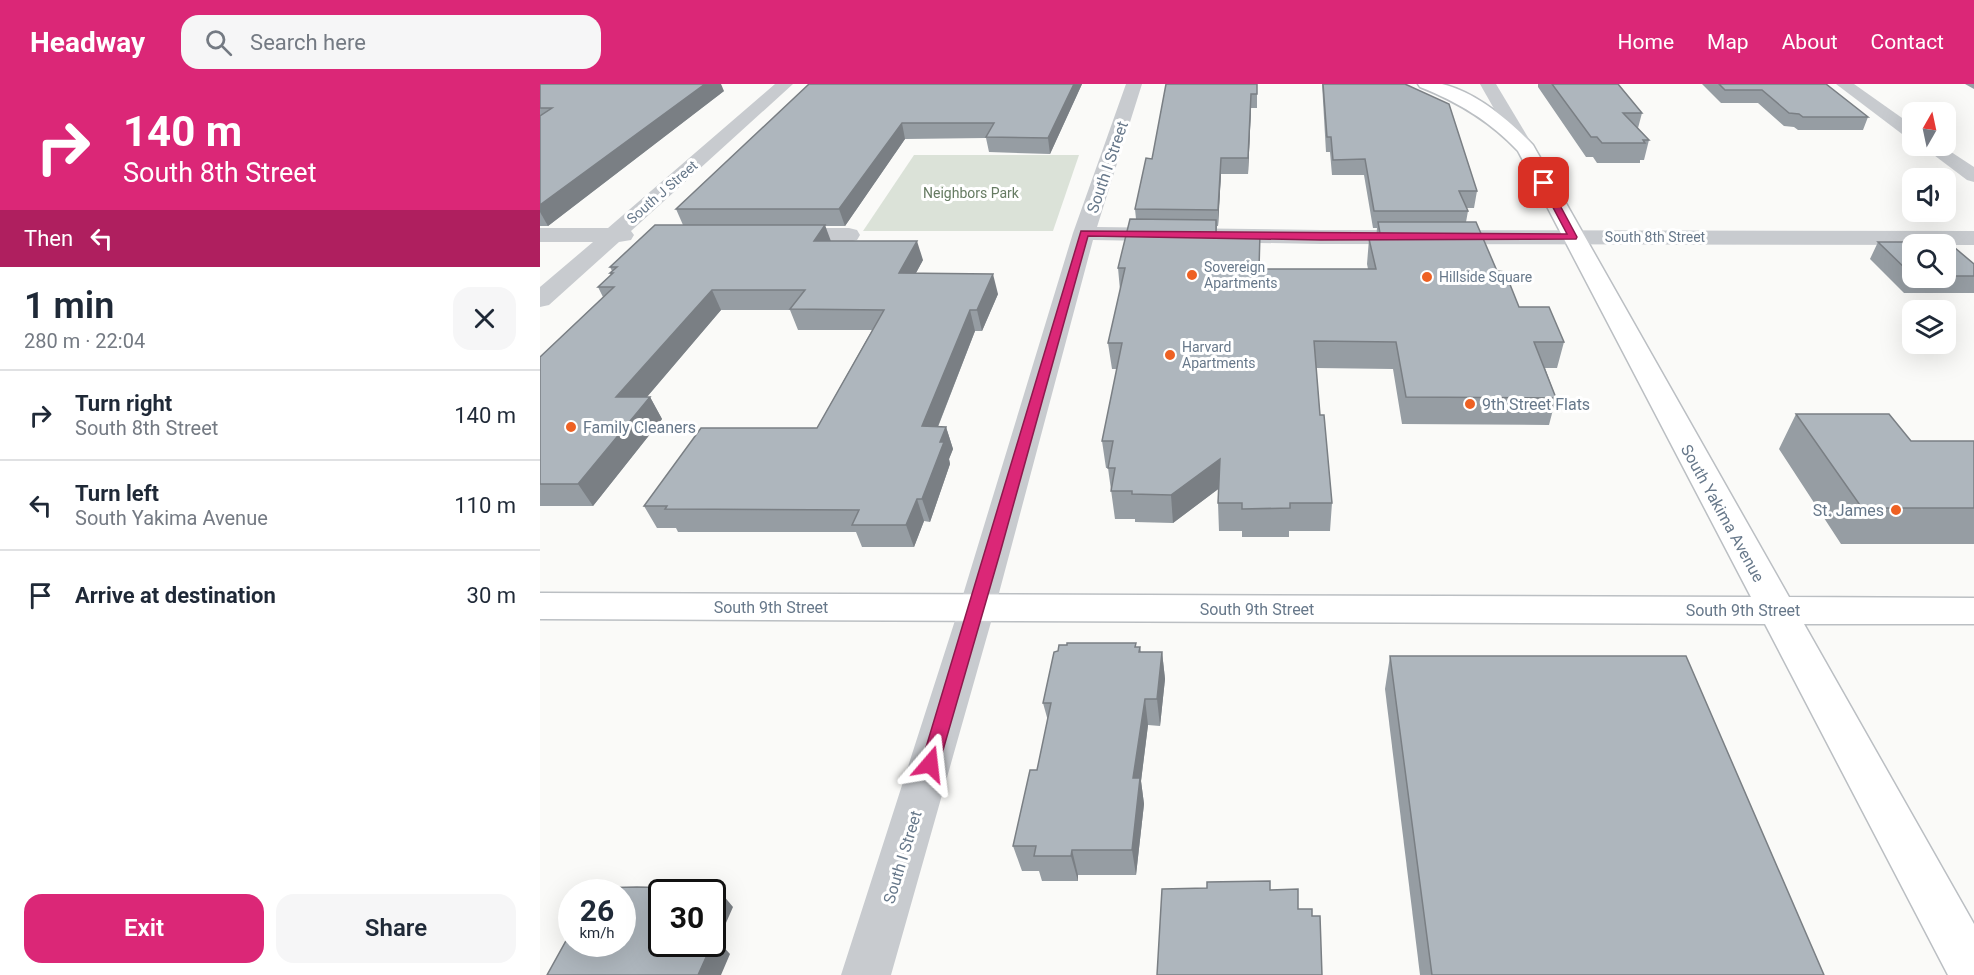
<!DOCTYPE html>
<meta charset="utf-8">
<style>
body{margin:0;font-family:Roboto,sans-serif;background:#f6f6f7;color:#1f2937;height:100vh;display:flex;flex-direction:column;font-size:22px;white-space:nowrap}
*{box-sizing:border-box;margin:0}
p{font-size:20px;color:#747a83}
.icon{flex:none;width:33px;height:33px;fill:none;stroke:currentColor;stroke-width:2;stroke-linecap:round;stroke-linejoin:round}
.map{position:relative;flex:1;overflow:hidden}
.panel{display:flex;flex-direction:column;background:#fff;width:540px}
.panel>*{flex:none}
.top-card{background:#db2777;color:#fff;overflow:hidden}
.needle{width:39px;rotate:9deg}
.controls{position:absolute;left:1362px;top:18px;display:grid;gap:12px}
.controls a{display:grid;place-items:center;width:54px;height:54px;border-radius:12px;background:#fff;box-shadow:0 6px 24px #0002;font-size:30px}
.speed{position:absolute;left:18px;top:795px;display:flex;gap:12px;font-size:30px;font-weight:700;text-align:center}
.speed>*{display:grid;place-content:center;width:78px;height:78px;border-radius:50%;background:#fff;box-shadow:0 6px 24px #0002;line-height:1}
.speed small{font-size:15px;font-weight:400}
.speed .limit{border:3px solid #111;border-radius:9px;background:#fff;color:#111}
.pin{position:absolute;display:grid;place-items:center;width:51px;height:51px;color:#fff;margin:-26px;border-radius:12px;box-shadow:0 3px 9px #0006}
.me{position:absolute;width:66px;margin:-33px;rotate:17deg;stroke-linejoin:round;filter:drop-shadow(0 0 4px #0008)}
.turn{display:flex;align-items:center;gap:21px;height:126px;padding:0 24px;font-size:27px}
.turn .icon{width:78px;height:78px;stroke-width:2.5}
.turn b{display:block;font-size:42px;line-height:51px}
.then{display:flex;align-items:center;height:57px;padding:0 24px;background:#0003;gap:12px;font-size:22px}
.round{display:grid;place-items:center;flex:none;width:63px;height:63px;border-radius:18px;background:#f6f6f7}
.summary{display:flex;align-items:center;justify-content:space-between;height:102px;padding:0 24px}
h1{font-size:36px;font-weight:600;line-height:45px}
.primary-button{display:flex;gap:12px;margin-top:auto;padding:12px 24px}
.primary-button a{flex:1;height:69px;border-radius:18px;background:#db2777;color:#fff;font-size:24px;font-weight:600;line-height:69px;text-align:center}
.primary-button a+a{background:#f6f6f7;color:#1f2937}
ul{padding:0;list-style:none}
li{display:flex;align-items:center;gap:18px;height:90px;padding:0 24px;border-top:2px solid #e0e1e3}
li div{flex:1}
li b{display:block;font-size:22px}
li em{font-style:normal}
header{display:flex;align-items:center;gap:36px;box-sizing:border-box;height:84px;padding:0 30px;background:#db2777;color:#fff}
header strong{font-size:28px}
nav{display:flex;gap:33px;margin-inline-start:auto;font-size:21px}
.search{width:420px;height:54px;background:#f6f6f7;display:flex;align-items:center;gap:15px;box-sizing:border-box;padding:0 21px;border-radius:18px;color:#747a83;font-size:22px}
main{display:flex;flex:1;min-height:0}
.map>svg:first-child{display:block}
.green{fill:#dbe2d8}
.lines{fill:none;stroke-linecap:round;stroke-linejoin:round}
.major-casing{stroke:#bbbfc3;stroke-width:3}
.minor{fill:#c8cbcf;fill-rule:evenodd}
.major{fill:#fff;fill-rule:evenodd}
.wall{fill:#969da3;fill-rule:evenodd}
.shaded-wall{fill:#7a7f84}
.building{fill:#aeb6bd;stroke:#7a7f84;stroke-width:1.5}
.route{fill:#db2777;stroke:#8e194d;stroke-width:1.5}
.poi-dot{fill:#ee6123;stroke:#fff;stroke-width:2}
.labels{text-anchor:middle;stroke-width:6;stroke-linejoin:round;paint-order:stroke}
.far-street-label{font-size:14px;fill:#67788a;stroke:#fff}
.far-park-label{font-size:14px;fill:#667b62;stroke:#fff}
.far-poi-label{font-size:14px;fill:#67788a;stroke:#fff;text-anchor:start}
.street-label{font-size:16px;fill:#67788a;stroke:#fff}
.poi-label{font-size:16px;fill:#67788a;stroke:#fff;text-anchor:start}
</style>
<header>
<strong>Headway</strong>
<div class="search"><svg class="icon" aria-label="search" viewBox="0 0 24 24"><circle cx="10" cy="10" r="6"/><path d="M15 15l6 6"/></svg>Search here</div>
<nav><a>Home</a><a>Map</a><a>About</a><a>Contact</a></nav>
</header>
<main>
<section class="panel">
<div class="top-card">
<div class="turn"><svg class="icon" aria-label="right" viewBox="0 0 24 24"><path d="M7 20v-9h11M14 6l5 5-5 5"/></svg><div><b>140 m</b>South 8th Street</div></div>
<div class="then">Then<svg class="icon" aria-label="left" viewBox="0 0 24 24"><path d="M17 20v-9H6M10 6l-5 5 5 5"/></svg></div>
</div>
<div class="summary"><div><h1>1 min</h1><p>280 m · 22:04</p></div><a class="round"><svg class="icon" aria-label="close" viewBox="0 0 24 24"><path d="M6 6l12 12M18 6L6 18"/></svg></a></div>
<ul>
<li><svg class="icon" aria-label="right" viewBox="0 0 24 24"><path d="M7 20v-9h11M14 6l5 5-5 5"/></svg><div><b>Turn right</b><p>South 8th Street</p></div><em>140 m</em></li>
<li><svg class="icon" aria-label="left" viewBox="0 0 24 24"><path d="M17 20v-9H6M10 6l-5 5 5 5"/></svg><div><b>Turn left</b><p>South Yakima Avenue</p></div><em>110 m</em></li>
<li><svg class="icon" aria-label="arrive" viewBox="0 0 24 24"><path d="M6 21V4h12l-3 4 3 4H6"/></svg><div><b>Arrive at destination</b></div><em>30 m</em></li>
</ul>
<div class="primary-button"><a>Exit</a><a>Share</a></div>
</section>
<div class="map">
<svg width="1434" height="891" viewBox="0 0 1434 891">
<rect width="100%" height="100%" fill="#fafaf8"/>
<path class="green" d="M374 71H539L513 147H323Z"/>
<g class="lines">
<g class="major-casing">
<path id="major" d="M878 0C886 0 895 0 902 0 936 8 969 36 993 61L1249 513 1434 514V540H1264L1434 840V891H1408L1225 540 0 535V509L1211 513 978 67C950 37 918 18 880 3Z"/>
</g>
<g class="minor">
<path d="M235 0H253L91 147 94 151 91 156 79 158 9 221 0 223V203L53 158H0V144H68Z"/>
<path d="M586 0H602L557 143 781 146 1434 147V161L781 160 553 156 455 524 351 891H301L419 524 533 149Z"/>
<path d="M940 0H956L995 65 993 69H979Z"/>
<path d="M1296 0H1314L1372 41V54L1366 53Z"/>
<path d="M1382 62H1402L1434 83V98L1427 96Z"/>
<path d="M245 144H309L317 146 320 151 317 156 309 158 237 156 234 151 237 146Z"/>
</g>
<use href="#major" class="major"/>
</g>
<g class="wall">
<path d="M0 0 184 7 8 142H0Z"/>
<path d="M269 0H542L510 70 449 68 446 54 365 55 305 142H285L290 157 383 176 376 189 458 210 442 247H435L398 343H406L413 365 409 375 410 380 390 438 384 437 374 463H322L316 448H138L136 444H117L104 422 277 344 332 246H258L250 226H181L107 313H110L122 335 53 422H0V273L63 213 58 203 71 192 70 189 72 187 70 183 143 141 136 125Z"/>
<path d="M626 0 717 10V24H711L708 90H681L678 142H677V149L719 185H828L827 180 829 155H836L837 144H833L824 91H792L790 68H786L782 0H865L937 107 934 124H926L928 127 926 138 979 223 1024 258 1017 284H1005L1016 314 1009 341 862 340 853 285 776 284 780 331 792 419 790 447H749V453H702V447H679L678 419V405L633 439 595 438V435H575L568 384H566L562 357 577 285H572L568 259 580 206 578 184 596 135 595 125 612 75Z"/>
<path d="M998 0H1078L1102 29 1098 44 1109 56 1104 76H1100V79H1057L1053 73H1046L998 3Z"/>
<path d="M1162 0H1286L1328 33 1323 46H1258L1254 43 1244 42 1218 19H1181Z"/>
<path d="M1425 0H1434V5Z"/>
<path d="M1338 158H1408L1434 180V209H1364L1330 175ZM1372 160H1406V194H1372Z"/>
<path d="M1256 330 1371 357H1434V460H1301L1239 365Z"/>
<path d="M596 559V563H600L601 568H622L625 595 620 642 608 641 601 697 604 720 596 791H538V797H502L499 787H482L473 762 497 686 508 637 503 619 518 567Z"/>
<path d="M850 572 1284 891H880L845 605Z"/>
</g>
<g class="shaded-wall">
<path d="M165 0H181L184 7 8 142 0 128V121Z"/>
<path d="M534 0H542L510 70 508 54Z"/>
<path d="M711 10V24L708 90V74Z"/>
<path d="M362 39 365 55 305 142 299 125Z"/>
<path d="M681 74V90L678 142V126Z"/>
<path d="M285 141 292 160 274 157Z"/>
<path d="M377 157 383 176 365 209 359 189Z"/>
<path d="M453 190 458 210 442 247 437 226Z"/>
<path d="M172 206 181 226 88 335 76 313Z"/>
<path d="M430 226 435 247 389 365 382 342Z"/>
<path d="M110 313 122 335 53 422 38 400Z"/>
<path d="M406 343 413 365 409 375 410 380 390 438 382 415 400 358Z"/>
<path d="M680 375 681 403 633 439 631 411Z"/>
<path d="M377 415 384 437 374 463 366 441Z"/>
<path d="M622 568 625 595 620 642 617 615Z"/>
<path d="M605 615 608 641 601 697 604 720 596 791 592 766 593 694Z"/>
<path d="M532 766 538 791V797L531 772Z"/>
<path d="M178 805 193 823 178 857 190 870 181 891H158L161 860H172V818Z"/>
</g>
<g class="building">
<path d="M0 0H165L0 121V32L12 24H0Z"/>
<path d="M269 0H534L508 54 446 53 454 39H362L299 125H136Z"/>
<path d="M626 0H717V10H711L708 74H681L678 126 595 125 606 74 612 75Z"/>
<path d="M783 0H865L909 20 937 107H919L928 127H834L825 75 793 76 791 53H787Z"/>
<path d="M1012 0H1078L1102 29H1083L1109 56H1103L1105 59H1062L1057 53H1051Z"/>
<path d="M1179 0H1286L1328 33H1263L1259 30 1249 29 1222 6H1185Z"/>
<path d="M590 135 676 136V149H720L719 185H836L829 155H841L838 138H936L957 187 965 188 979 223H1009L1024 258H994L1016 314 866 313 856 258 774 257 780 331H784L792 419H750V424L702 425V419H678L680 375 631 411 592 410V407H571L575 384H568L573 357H562L582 259H568L585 184H578Z"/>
<path d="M115 141H285L274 157H377L359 189 453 190 437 226H430L382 342 406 343 400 358H404L382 415H377L366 441H312L319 426 125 425 127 422H104L161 344H277L344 226 250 225 265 206H172L76 313H110L38 400H0V273L74 203H58L73 189H70L77 183H70Z"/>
<path d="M1338 158H1408L1434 180V192H1406V160H1372V191Z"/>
<path d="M1256 330H1349L1371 357H1434V424H1322Z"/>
<path d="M527 559H596L595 563H600L599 568H622L617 615H605L593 694H600L592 766H532L531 772H494L496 762H473L490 686H497L511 619H503L514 568 518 567 519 561H527Z"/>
<path d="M850 572H1146L1284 891H892Z"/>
<path d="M730 797V806L758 805V825H772V832H780L782 891H617L622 805 667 804V798Z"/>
<path d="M97 803 178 805 172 818V808H122V860H172L158 891H7L32 846V860H82V808H52L54 804Z"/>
</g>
<path class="route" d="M1004 96 1008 99 1037 153 1036 155 781 156 548 152 460 469 399 680 396 685 390 687 384 685 381 680 541 147 1027 150 1000 99Z"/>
<g class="poi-dot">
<circle cx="652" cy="191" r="6"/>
<circle cx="887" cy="193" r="6"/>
<circle cx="630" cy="271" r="6"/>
<circle cx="930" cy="320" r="6"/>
<circle cx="31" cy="343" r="6"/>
<circle cx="1356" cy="426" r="6"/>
</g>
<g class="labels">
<g class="far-street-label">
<text transform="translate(122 108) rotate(-41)" y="5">South J Street</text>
<text x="1115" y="158">South 8th Street</text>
</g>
<g class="far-park-label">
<text x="431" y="114">Neighbors Park</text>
</g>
<g class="far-poi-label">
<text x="664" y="188">Sovereign<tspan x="664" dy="16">Apartments</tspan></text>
<text x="899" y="198">Hillside Square</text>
<text x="642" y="268">Harvard<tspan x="642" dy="16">Apartments</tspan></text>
</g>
<g class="street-label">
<text transform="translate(567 83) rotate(-71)" y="6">South I Street</text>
<text transform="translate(1183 429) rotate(61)" y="6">South Yakima Avenue</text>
<text x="231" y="529">South 9th Street</text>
<text x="717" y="531">South 9th Street</text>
<text x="1203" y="532">South 9th Street</text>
<text transform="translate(362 773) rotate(-73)" y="6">South I Street</text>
</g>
<g class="poi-label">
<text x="942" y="326">9th Street Flats</text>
<text x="43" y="349">Family Cleaners</text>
<text x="1344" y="432" text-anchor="end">St. James</text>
</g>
</g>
</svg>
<div class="controls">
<a><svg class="needle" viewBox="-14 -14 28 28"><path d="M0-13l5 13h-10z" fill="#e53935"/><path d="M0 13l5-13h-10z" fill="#747a83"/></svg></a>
<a><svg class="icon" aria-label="sound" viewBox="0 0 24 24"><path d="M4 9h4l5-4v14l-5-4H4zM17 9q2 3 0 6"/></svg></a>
<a><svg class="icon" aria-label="search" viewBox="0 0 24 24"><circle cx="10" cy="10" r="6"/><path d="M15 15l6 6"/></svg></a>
<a><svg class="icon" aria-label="layers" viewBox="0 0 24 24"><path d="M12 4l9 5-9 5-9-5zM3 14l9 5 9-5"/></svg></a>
</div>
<div class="speed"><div>26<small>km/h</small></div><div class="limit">30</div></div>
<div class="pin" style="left:1004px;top:99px;background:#d93025"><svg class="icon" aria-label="arrive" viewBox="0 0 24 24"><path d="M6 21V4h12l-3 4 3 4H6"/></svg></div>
<svg class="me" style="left:390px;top:680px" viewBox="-20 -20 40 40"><path d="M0-17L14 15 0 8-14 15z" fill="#db2777" stroke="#fff" stroke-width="4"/></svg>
</div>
</main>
